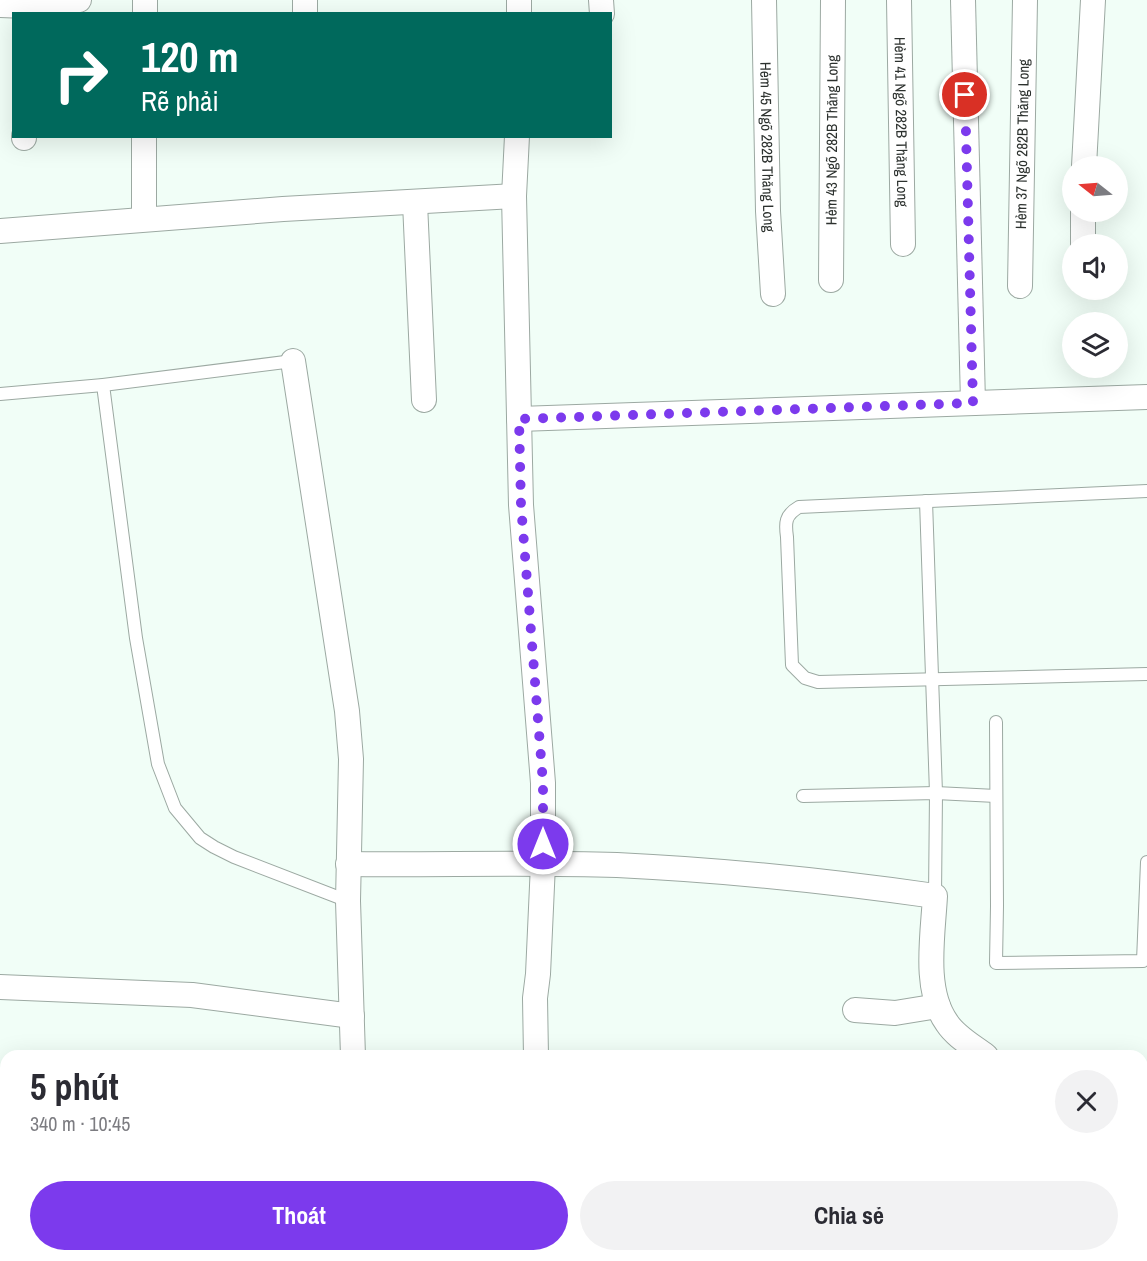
<!DOCTYPE html>
<html lang="vi">
<meta charset="utf-8">
<style>
body{margin:0;font-family:"Archivo Narrow",sans-serif;background:#f2f2f3;color:#2b2b33;height:100vh;display:flex;flex-direction:column;font-size:22px;white-space:nowrap}
*{box-sizing:border-box;margin:0}
p{font-size:20px;color:#7c7c81}
.icon{flex:none;width:33px;height:33px;fill:none;stroke:currentColor;stroke-width:2;stroke-linecap:round;stroke-linejoin:round}
.map{position:relative;flex:1;overflow:hidden}
.side{position:absolute;left:0px;top:1050px;width:1148px;height:212px;display:flex;flex-direction:column;background:#fff;border-radius:18px 18px 0 0;box-shadow:0 6px 24px #0002}
.side>*{flex:none}
.banner{position:absolute;left:12px;top:12px;width:600px;height:126px;border-radius:0px;box-shadow:0 6px 24px #0002;background:#00695c;color:#fff;overflow:hidden}
.needle{width:39px;rotate:287deg}
.fabs{position:absolute;left:1062px;top:156px;display:grid;gap:12px}
.fabs a{display:grid;place-items:center;width:66px;height:66px;border-radius:50%;background:#fff;box-shadow:0 6px 24px #0002;font-size:30px}
.pin{position:absolute;display:grid;place-items:center;width:51px;height:51px;color:#fff;margin:-26px;border:3px solid #fff;border-radius:50%;box-shadow:0 2px 6px #0007}
.me{position:absolute;width:66px;margin:-33px;rotate:0deg;stroke-linejoin:round;filter:drop-shadow(0 0 4px #0008)}
.turn{display:flex;align-items:center;gap:21px;height:126px;padding:0 30px;font-size:27px}
.turn .icon{width:78px;height:78px;stroke-width:2.5}
.turn b{display:block;font-size:42px;line-height:51px}
.round{display:grid;place-items:center;flex:none;width:63px;height:63px;border-radius:32px;background:#f2f2f3}
.head{display:flex;align-items:center;justify-content:space-between;height:102px;padding:0 30px}
h1{font-size:36px;font-weight:700;line-height:45px}
.action{display:flex;gap:12px;margin-top:auto;padding:12px 30px}
.action a{flex:1;height:69px;border-radius:36px;background:#7c3aed;color:#fff;font-size:24px;font-weight:700;line-height:69px;text-align:center}
.action a+a{background:#f2f2f3;color:#2b2b33}
.map>svg:first-child{display:block}
.lines{fill:none;stroke-linecap:round;stroke-linejoin:round}
.service-casing{stroke:#9ca9a2;stroke-width:14}
.minor-casing{stroke:#9ca9a2;stroke-width:26}
.service{stroke:#fff;stroke-width:12}
.minor{stroke:#fff;stroke-width:24}
.rail-casing{stroke:#4f5652;stroke-width:7}
.rail{stroke:#fff;stroke-width:4.5;stroke-dasharray:14;stroke-linecap:butt}
.route{stroke:#7c3aed;stroke-width:10;stroke-dasharray:0 18}
.labels{text-anchor:middle;stroke-width:4.5;stroke-linejoin:round;paint-order:stroke}
.street-label{font-size:15px;fill:#2c312e;stroke:#fff}
</style>
<div class="map">
<svg width="1147" height="1261" viewBox="0 0 1147 1261">
<rect width="100%" height="100%" fill="#f1fef7"/>
<g class="lines">
<g class="service-casing">
<g id="service">
<path d="M103 385 136 638 158 764 175 808 200 838 214 847 234 857 348 901"/>
<path d="M0 394 103 385 293 361"/>
<path d="M1147 491 799 507C785 515 785 523 787 537L792 665 805 678 818 682 1147 674"/>
<path d="M926 501 936 793 935 896"/>
<path d="M996 722 997 906 996 963 1143 961 1147 862"/>
<path d="M803 796 936 793 996 796"/>
</g>
</g>
<g class="minor-casing">
<g id="minor">
<path d="M519 0V14"/>
<path d="M601 0 602 14"/>
<path id="s1" d="M764 0 768 211 773 294"/>
<path id="s2" d="M899 0 903 244"/>
<path d="M963 0 973 403"/>
<path d="M0 5 26 6 79 0"/>
<path d="M145 14V0"/>
<path d="M305 14V0"/>
<path d="M517 136 514 196 521 505 543 783V864L538 974 535 998 536 1056"/>
<path d="M24 138V136"/>
<path d="M1084 166 1093 0"/>
<path d="M415 203 424 400"/>
<path d="M144 219V136"/>
<path d="M0 231 283 209 514 196"/>
<path d="M1083 244V212"/>
<path id="s3" d="M831 280 833 0"/>
<path id="s4" d="M1020 286 1025 0"/>
<path d="M293 361 347 711 351 759 348 901 353 1056"/>
<path d="M519 419 1147 397"/>
<path d="M348 864C438 865 528 862 617 865 723 870 829 881 935 896 933 935 923 990 947 1023 956 1037 973 1046 986 1056"/>
<path d="M0 987 192 995 352 1016"/>
<path d="M855 1010 895 1013 938 1006"/>
<path d="M1142 1162 1147 1166"/>
<path d="M1142 1188 1147 1186"/>
<path d="M0 1237H6"/>
<path d="M352 1258 501 1261"/>
<path d="M1029 1261 1038 1256"/>
</g>
</g>
<use href="#service" class="service"/>
<use href="#minor" class="minor"/>
<g class="rail-casing">
<g id="rail">
<path d="M0 1250H6"/>
<path d="M132 1256 216 1261"/>
</g>
</g>
<use href="#rail" class="rail"/>
</g>
<g class="lines">
<path class="route" d="M543 844V783L521 505 519 419 973 403 965 95"/>
</g>
<g class="labels">
<g class="street-label">
<text dy="5" stroke="none"><textPath href="#s2" startOffset="122">Hẻm 41 Ngõ 282B Thăng Long</textPath></text>
<text dy="5" stroke="none"><textPath href="#s3" startOffset="140">Hẻm 43 Ngõ 282B Thăng Long</textPath></text>
<text dy="5" stroke="none"><textPath href="#s4" startOffset="142">Hẻm 37 Ngõ 282B Thăng Long</textPath></text>
<text dy="5" stroke="none"><textPath href="#s1" startOffset="147">Hẻm 45 Ngõ 282B Thăng Long</textPath></text>
</g>
</g>
</svg>
<div class="fabs">
<a><svg class="needle" viewBox="-14 -14 28 28"><path d="M0-13l5 13h-10z" fill="#e53935"/><path d="M0 13l5-13h-10z" fill="#7c7c81"/></svg></a>
<a><svg class="icon" aria-label="sound" viewBox="0 0 24 24"><path d="M4 9h4l5-4v14l-5-4H4zM17 9q2 3 0 6"/></svg></a>
<a><svg class="icon" aria-label="layers" viewBox="0 0 24 24"><path d="M12 4l9 5-9 5-9-5zM3 14l9 5 9-5"/></svg></a>
</div>
<div class="pin" style="left:965px;top:95px;background:#d93025"><svg class="icon" aria-label="arrive" viewBox="0 0 24 24"><path d="M6 21V4h12l-3 4 3 4H6"/></svg></div>
<svg class="me" style="left:543px;top:844px" viewBox="-20 -20 40 40"><circle r="17" fill="#7c3aed" stroke="#fff" stroke-width="3"/><path d="M0-11L8 9 0 5-8 9z" fill="#fff"/></svg>
<div class="banner">
<div class="turn"><svg class="icon" aria-label="right" viewBox="0 0 24 24"><path d="M7 20v-9h11M14 6l5 5-5 5"/></svg><div><b>120 m</b>Rẽ phải</div></div>
</div>
<section class="side">
<div class="head"><div><h1>5 phút</h1><p>340 m · 10:45</p></div><a class="round"><svg class="icon" aria-label="close" viewBox="0 0 24 24"><path d="M6 6l12 12M18 6L6 18"/></svg></a></div>
<div class="action"><a>Thoát</a><a>Chia sẻ</a></div>
</section>
</div>
